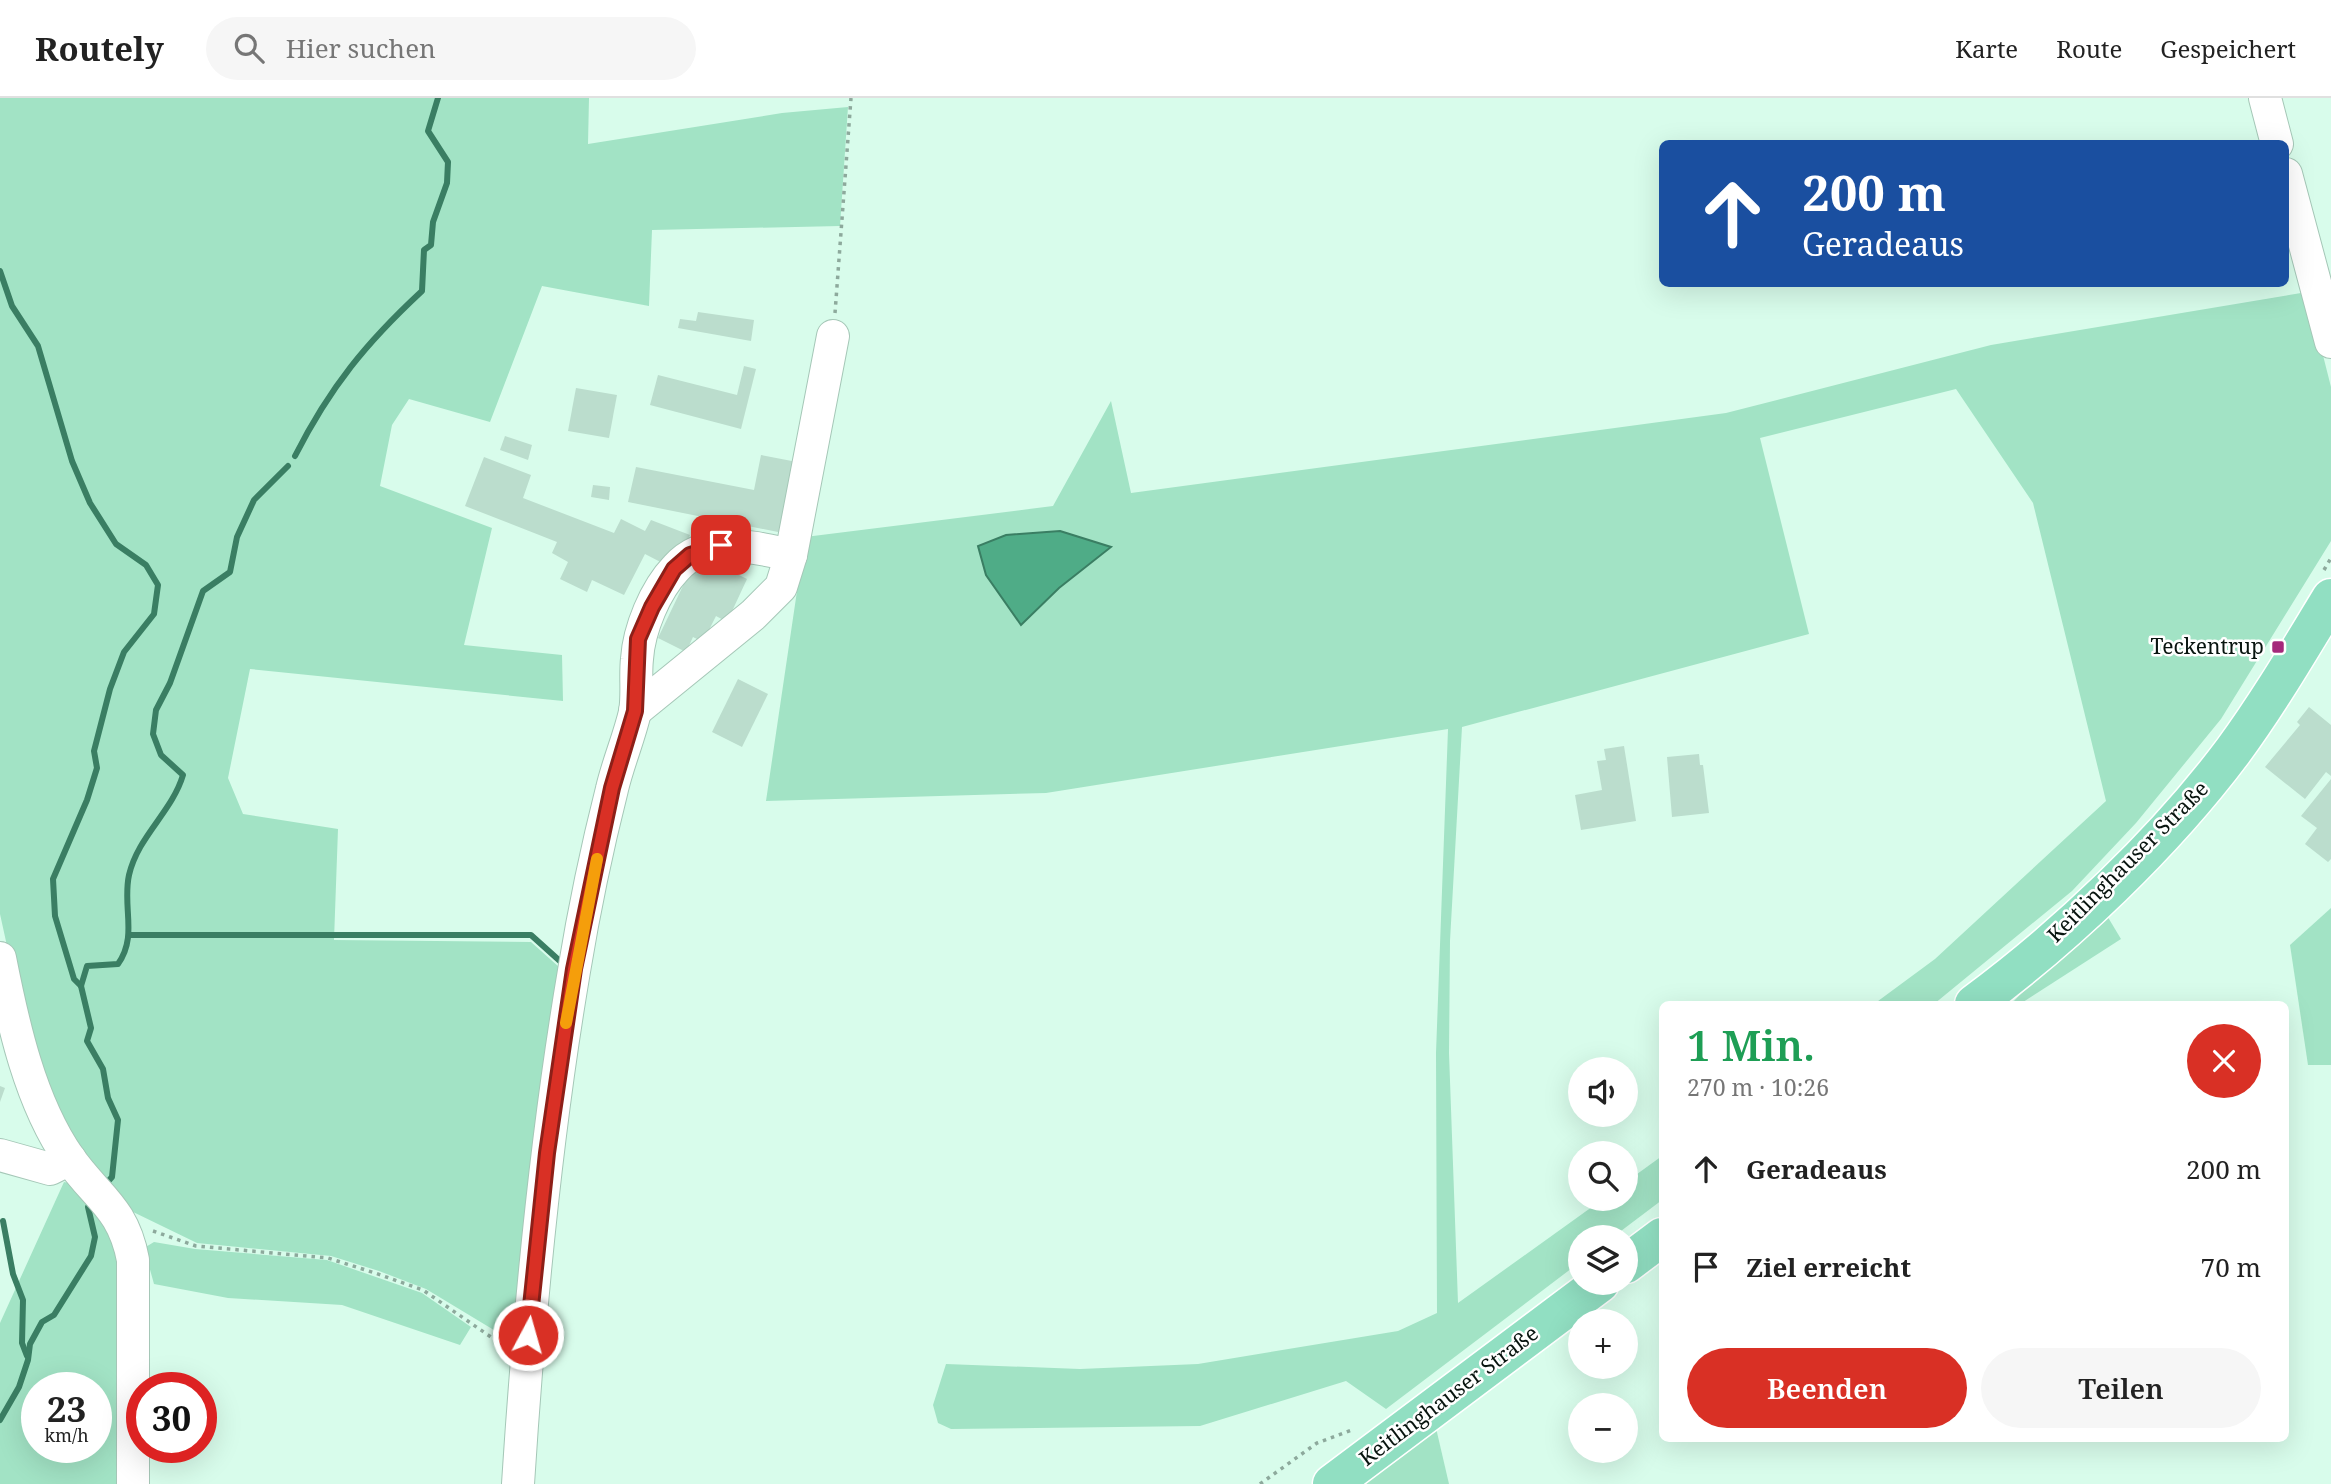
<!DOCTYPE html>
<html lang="de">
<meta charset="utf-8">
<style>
body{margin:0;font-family:"Noto Serif",serif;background:#f6f6f6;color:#222;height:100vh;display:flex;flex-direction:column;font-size:26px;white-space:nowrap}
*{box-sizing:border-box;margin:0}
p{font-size:23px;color:#767676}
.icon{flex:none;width:38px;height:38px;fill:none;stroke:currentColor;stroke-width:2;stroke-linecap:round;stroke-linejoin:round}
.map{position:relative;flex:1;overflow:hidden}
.panel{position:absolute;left:1659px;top:903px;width:630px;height:441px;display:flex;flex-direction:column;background:#fff;border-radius:10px;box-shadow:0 7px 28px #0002}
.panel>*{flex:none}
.guide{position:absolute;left:1659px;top:42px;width:630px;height:147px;border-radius:10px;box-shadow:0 7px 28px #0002;background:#1a4fa0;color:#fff;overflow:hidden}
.controls{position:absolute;left:1568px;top:959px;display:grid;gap:14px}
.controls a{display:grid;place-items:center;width:70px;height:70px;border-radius:50%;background:#fff;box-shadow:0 7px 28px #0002;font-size:35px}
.speed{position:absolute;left:21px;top:1274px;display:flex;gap:14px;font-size:35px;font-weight:700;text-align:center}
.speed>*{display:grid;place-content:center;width:91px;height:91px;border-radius:50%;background:#fff;box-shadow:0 7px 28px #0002;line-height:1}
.speed small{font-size:18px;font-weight:400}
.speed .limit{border:10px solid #d22;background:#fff;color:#111}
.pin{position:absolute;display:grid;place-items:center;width:60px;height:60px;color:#fff;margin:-30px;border-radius:14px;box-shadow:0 4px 10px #0006}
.me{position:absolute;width:77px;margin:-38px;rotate:6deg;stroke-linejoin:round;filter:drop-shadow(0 0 5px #0008)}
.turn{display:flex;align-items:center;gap:24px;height:147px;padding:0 28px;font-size:32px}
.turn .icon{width:91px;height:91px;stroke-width:2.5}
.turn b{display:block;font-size:49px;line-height:60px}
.round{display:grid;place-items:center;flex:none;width:74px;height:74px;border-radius:37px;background:#f6f6f6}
.summary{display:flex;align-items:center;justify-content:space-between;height:119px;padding:0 28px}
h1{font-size:42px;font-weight:600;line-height:52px;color:#1e9e55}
.cta{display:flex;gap:14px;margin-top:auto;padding:14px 28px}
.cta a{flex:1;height:80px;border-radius:42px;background:#d93025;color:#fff;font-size:28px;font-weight:600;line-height:80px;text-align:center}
.cta a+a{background:#f6f6f6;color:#222}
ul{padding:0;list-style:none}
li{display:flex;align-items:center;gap:21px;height:98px;padding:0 28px}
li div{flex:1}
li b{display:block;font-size:26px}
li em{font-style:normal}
header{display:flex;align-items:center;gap:42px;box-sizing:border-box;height:98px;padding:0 35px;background:#fff;border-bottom:2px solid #e0e0e0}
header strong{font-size:33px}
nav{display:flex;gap:38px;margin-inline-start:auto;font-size:24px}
.search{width:490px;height:63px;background:#f6f6f6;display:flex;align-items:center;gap:18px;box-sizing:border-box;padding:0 24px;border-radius:38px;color:#767676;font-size:26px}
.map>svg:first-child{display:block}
.green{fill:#a2e3c5;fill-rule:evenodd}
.water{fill:#4fac87;stroke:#3a7e63;stroke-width:2}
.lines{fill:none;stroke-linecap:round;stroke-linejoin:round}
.stream{stroke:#3a7e63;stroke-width:6}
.building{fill:#bbddcd}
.minor-casing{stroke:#a5c7b7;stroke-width:34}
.major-casing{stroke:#fff;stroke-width:41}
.path{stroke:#8da99c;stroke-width:3.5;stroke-dasharray:3.5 5;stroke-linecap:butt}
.minor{stroke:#fff;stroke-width:32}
.major{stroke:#91dfc2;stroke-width:38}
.route-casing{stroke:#8d1f18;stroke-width:18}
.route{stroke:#d93025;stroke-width:12}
.slow{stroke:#f59e0b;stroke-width:12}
.poi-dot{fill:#a5287b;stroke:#fff;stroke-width:2.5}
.labels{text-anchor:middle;stroke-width:5;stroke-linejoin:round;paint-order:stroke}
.poi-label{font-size:21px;fill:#08140f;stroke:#fff;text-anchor:end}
.street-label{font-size:21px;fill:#08140f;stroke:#fff}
</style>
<header>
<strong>Routely</strong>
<div class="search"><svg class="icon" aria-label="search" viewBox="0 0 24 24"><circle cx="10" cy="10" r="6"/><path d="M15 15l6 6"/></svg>Hier suchen</div>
<nav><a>Karte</a><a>Route</a><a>Gespeichert</a></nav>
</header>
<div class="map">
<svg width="2331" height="1386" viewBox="0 0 2331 1386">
<rect width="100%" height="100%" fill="#d8fceb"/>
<g class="green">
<path d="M0 0H589L588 46 782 15 848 9 840 128 652 132 649 208 542 188 490 324 409 301 392 327 380 388 492 430 464 547 562 557 563 603 250 571 228 680 243 716 338 731 334 842 531 844 559 869 512 1243 426 1191 379 1173 331 1158 197 1145 129 1112 110 1093 51 1006 16 889 0 816Z"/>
<path d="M2307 194 2331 289V443L2221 621 2136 725 2072 793 1934 906H1874L1935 861 2106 703 2033 405 1956 291 1760 340 1809 536 1462 629 1450 843 1449 955 1458 1205 1603 1101H1626V1084L1662 1058V1102L1613 1139H1580V1164L1386 1311 1346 1283 1200 1328 951 1331 938 1325 933 1307 946 1266 1080 1271 1198 1266 1398 1233 1437 1215 1436 955 1448 631 1046 695 766 703 805 439 1053 408 1111 303 1131 395 1726 315 1991 247Z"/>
<path d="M2331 810V967H2308L2290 847Z"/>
<path d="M2103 811 2121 841 2020 906H2011Z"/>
<path d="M64 1084 78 1087 101 1107 123 1168 129 1386H0V1225ZM37 1290H96V1349H37Z"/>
<path d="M154 1144 195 1151 327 1162 422 1195 471 1229 460 1247 342 1207 228 1200 154 1186 144 1150Z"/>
<path d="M1436 1330 1449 1386H1360Z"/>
</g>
<path class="water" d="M1060 433 1111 449 1059 490 1021 527 986 477 978 448 1006 437Z"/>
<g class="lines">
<g class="stream">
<path d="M0 173 12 208 38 248 72 363 90 405 116 446 146 467 158 487 154 516 124 554 110 591 94 653 97 670 87 702 53 781 55 818 74 881 81 888"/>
<path d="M295 358C330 289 366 245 422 193L424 152 431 147 433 124 447 85 448 64 428 33 438 0"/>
<path d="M129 837H531L561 864"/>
<path d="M104 1088 112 1079 118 1022 108 1000 103 971 87 943 91 930 81 888 87 868 118 866C138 838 122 809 129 777 138 738 172 714 183 677L161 657 153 636 156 612 170 585 203 493 230 474 237 439 254 402 288 368"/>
<path d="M3 1123 13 1176 23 1202 22 1245 27 1258"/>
<path d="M0 1322 19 1289 28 1262 30 1246 42 1224 54 1217 91 1158 95 1139 88 1109 93 1102"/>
</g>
</g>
<g class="building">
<path d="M698 214 754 222 751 243 678 230 680 221 696 223Z"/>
<path d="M744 268 756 271 741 331 650 307 658 277 737 297Z"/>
<path d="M576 290 617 297 609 340 568 333Z"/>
<path d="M505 338 532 347 528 362 500 352Z"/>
<path d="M761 357 797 364 783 435 628 404 636 369 754 392Z"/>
<path d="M484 359 531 377 523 400 614 435 621 421 645 433 651 422 690 437 674 471 645 456 624 497 592 482 587 494 560 481 568 464 552 455 557 444 465 408Z"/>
<path d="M593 387 610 389 609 402 591 399Z"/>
<path d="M711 463 747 481 727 524 716 518 703 544 693 539 686 554 658 540 692 469 705 476Z"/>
<path d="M738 581 768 596 742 649 712 634Z"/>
<path d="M2309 609 2331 627V678L2326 674 2305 701 2265 669 2300 627 2297 624Z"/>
<path d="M1624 648 1636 723 1581 732 1575 697 1602 692 1597 663 1606 662 1604 651Z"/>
<path d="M1699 656 1700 667H1703L1709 715 1672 719 1667 659Z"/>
<path d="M2331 681V761L2328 764 2305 746 2317 730 2301 718Z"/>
<path d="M0 988 5 990 0 1004Z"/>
</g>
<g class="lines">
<g class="minor-casing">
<g id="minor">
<path d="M2265 0 2277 46"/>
<path d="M2286 76 2331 244"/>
<path d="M635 613 753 517 781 489 791 457 833 238"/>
<path d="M0 860C13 926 30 1004 69 1060 97 1100 123 1109 133 1162V1386"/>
<path d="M0 1057 50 1071 70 1061"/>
<path d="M518 1386C529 1214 545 1043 574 873 584 812 597 750 612 691 618 665 629 640 635 614 638 597 635 578 637 561 639 531 655 492 676 470 707 436 752 449 791 457"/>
</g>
</g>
<g class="major-casing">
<g id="major">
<path d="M1974 906C2066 838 2164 745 2233 653 2269 604 2300 551 2331 500"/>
<path d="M1626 1166 1662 1139"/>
<path d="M1332 1386 1600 1185"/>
</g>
</g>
<g class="path">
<path d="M835 215 851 0"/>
<path d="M2324 472 2331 460"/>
<path d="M153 1133 196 1148 328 1160 375 1175 423 1192 501 1246"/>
<path d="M1260 1386 1317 1345 1352 1332"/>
</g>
<use href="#minor" class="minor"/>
<use href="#major" class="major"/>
</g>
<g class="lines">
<g class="route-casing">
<path id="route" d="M528 1237 547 1055 574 871 612 690 635 613 638 541 652 509 674 471 690 457 721 447"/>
</g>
<use href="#route" class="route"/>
<path class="slow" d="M566 925 597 761"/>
</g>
<rect class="poi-dot" x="2271" y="542" width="14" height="14" rx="3.5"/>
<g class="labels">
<g class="poi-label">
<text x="2264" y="556">Teckentrup</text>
</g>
<g class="street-label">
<text transform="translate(2128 764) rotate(-45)" y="7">Keitlinghauser Straße</text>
<text transform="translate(1449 1298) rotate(-37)" y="7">Keitlinghauser Straße</text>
</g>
</g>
</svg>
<div class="controls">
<a><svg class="icon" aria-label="sound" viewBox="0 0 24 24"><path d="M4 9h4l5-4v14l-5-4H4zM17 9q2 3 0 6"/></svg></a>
<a><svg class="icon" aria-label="search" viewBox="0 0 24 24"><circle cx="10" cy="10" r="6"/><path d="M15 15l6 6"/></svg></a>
<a><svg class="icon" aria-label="layers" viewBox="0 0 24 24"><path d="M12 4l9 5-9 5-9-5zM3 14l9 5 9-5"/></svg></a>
<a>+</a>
<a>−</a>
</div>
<div class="speed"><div>23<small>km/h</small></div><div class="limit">30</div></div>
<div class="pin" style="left:721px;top:447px;background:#d93025"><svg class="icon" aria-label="arrive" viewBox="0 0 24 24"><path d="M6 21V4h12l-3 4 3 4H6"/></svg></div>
<svg class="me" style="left:528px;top:1237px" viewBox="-20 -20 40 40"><circle r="17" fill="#d93025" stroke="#fff" stroke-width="3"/><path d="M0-11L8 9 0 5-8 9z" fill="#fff"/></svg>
<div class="guide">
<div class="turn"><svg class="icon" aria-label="ahead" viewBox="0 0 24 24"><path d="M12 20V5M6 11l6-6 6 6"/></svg><div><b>200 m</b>Geradeaus</div></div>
</div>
<section class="panel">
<div class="summary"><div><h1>1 Min.</h1><p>270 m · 10:26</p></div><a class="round" style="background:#d93025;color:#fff"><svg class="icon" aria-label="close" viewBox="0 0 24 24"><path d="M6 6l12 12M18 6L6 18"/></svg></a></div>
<ul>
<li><svg class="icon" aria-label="ahead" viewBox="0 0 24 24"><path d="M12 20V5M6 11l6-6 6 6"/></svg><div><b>Geradeaus</b></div><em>200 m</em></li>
<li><svg class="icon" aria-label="arrive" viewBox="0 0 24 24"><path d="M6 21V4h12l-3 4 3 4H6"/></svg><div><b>Ziel erreicht</b></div><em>70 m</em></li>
</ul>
<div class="cta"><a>Beenden</a><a>Teilen</a></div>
</section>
</div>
